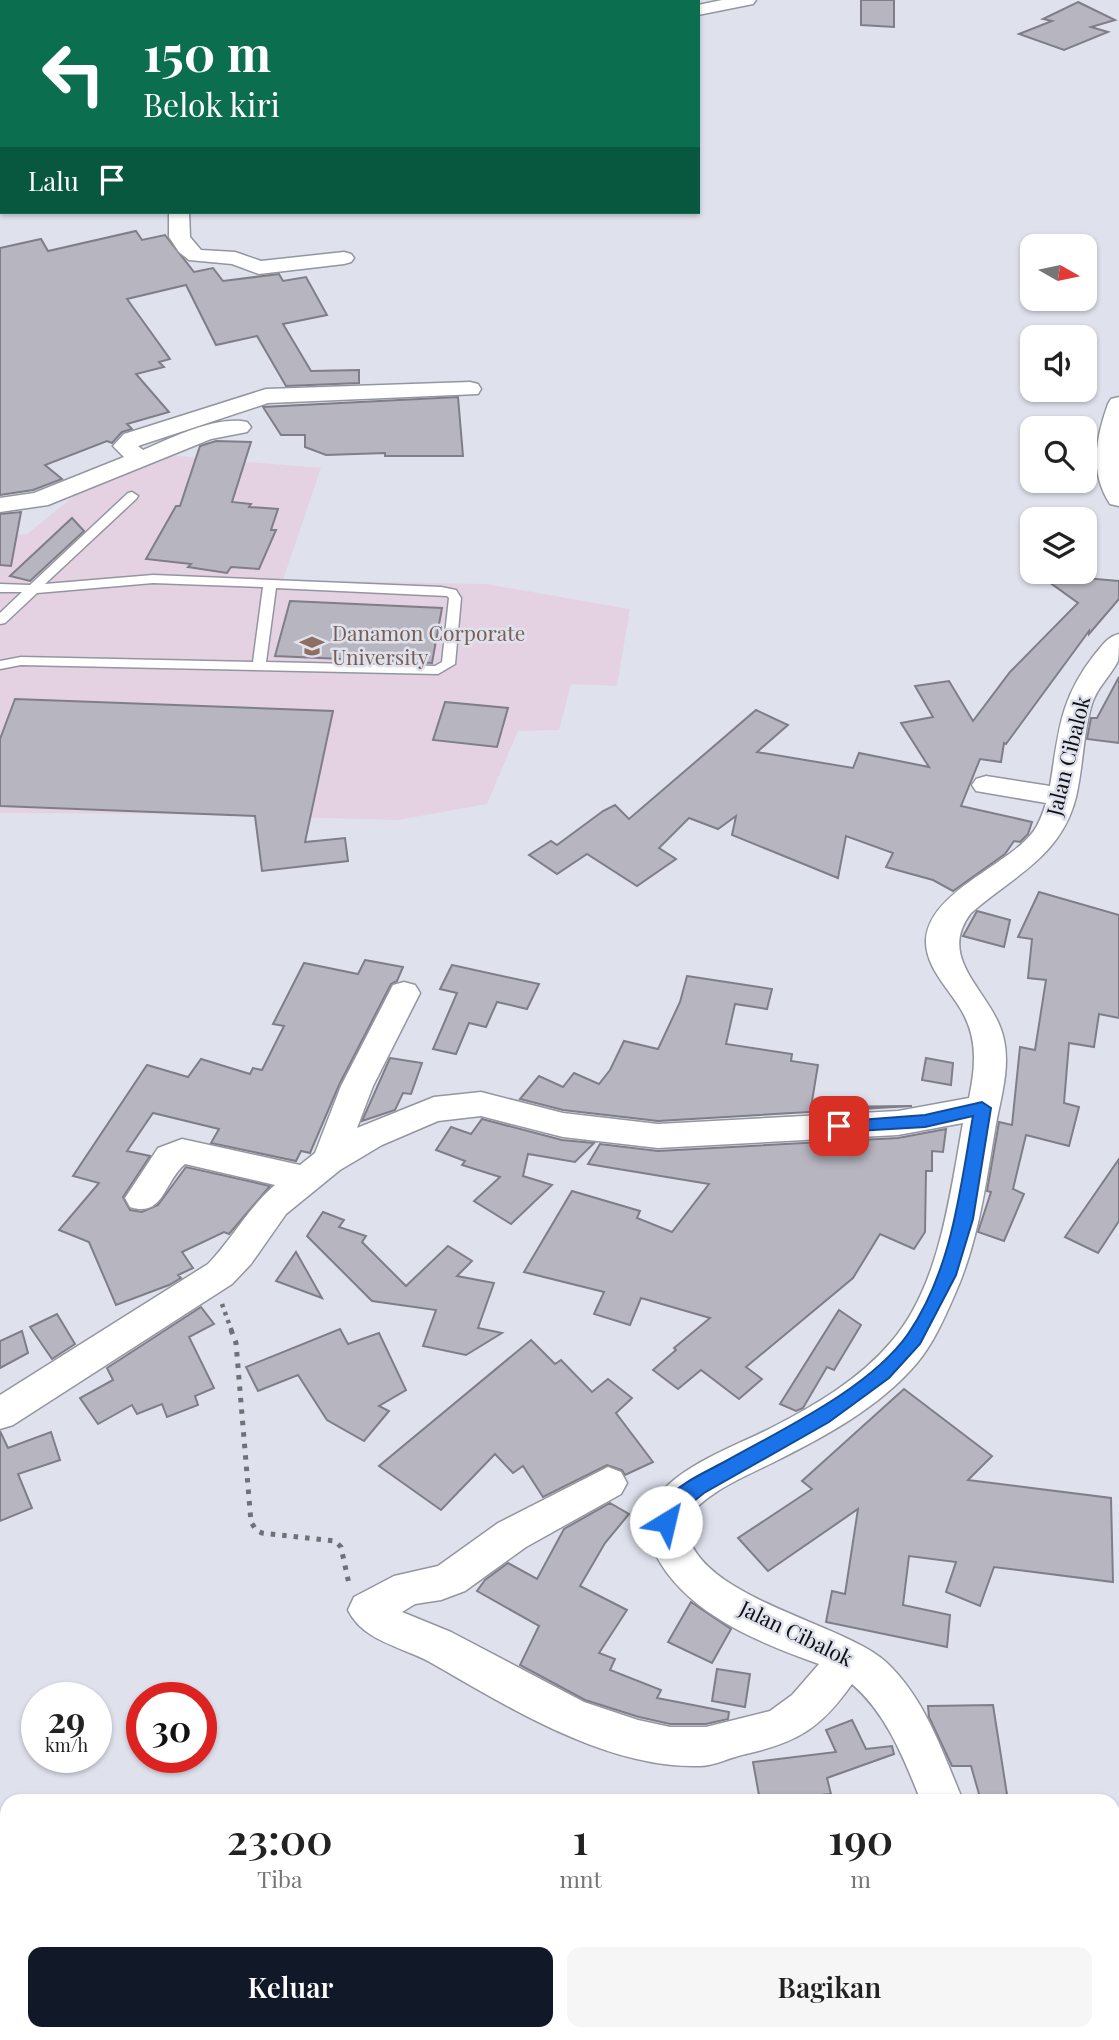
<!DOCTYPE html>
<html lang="id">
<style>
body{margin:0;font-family:"Playfair Display",serif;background:#f6f6f6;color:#222;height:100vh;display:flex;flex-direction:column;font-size:26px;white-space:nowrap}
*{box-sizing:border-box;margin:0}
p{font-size:23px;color:#767676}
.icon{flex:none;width:38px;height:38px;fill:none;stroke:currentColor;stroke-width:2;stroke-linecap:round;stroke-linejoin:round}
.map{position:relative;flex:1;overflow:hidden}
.drawer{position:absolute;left:0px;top:1794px;width:1120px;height:247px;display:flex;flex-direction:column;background:#fff;border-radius:21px 21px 0 0;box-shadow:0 2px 5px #0004}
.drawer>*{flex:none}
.hud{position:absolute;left:0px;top:0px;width:700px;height:214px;box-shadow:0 2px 5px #0004;background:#0b6e4f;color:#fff;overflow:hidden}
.needle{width:46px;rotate:99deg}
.controls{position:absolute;left:1020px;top:234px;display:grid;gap:14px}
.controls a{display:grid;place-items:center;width:77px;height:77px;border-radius:14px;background:#fff;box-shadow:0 2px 5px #0004;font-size:35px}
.speed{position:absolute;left:21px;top:1682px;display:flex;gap:14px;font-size:35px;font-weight:700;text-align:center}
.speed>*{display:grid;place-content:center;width:91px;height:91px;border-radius:50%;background:#fff;box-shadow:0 2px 5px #0004;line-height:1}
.speed small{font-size:18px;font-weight:400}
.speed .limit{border:10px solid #d22;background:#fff;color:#111}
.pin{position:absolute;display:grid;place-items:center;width:60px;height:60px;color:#fff;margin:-30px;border-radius:14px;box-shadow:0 4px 10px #0006}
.me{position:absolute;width:77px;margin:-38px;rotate:36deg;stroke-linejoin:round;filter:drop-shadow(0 0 5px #0008)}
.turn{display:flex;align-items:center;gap:24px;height:147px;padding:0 28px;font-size:32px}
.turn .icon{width:91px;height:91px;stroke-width:2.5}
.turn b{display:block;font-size:49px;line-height:60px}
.then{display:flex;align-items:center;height:66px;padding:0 28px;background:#0003;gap:14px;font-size:26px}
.eta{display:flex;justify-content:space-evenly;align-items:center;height:119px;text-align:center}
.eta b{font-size:42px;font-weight:600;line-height:49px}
.primary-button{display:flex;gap:14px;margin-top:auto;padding:14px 28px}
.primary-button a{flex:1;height:80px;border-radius:14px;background:#111827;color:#fff;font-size:28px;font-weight:600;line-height:80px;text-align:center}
.primary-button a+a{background:#f6f6f6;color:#222}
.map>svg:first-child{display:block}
.education{fill:#e4d2e3}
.building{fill:#b7b5c0;stroke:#7f7e88;stroke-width:2}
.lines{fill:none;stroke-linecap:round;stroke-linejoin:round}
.lane-casing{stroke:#9396a0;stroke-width:3}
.street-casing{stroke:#9396a0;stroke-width:3}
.highway-casing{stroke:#9396a0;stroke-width:4}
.path-far1{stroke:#6f7177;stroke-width:4.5;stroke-dasharray:3.5 5;stroke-linecap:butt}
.path{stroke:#6f7177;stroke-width:5;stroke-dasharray:4.5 7;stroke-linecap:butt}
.lane{fill:#fff;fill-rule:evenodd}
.street{fill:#fff;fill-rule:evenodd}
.highway{fill:#fff;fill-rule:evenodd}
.route{fill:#1a73e8;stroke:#114b97;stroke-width:2}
.labels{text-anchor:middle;stroke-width:5;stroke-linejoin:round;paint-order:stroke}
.education-label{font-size:21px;fill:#785e54;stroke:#dfe2ed;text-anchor:start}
.street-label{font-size:21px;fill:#0e0f12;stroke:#dfe2ed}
</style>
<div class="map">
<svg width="1119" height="2040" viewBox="0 0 1119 2040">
<rect width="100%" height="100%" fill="#dfe2ed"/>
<path class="education" d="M167 455 321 468 283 580 486 584 630 609 617 686 571 684 559 730 518 731 487 804 398 820 167 814 0 813V536L27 534 74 496Z"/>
<g class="building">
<path d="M861 0H894V27L861 25Z"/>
<path d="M1078 2 1115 20 1091 27 1108 32 1064 50 1019 34 1052 21 1043 19Z"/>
<path d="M136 231 142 240 165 235 194 272 213 268 223 281 279 274 283 281 306 277 327 315 283 324 311 371 359 370V383L286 386 257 336 216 345 186 285 127 299 170 359 159 362 164 367 136 374 169 412 127 424 132 429 122 432 112 443 107 441 45 465 62 479 33 490 0 495V248L41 239 48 251Z"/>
<path d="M458 397 463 456H385V453L326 455 305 447V435H281L263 407Z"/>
<path d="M216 441 251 442 232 502 251 504 249 507 278 509 271 530H276L259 569 231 567 227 573 188 567 191 564 146 559 176 506H180L200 446Z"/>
<path d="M21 512 11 566 0 565V514Z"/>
<path d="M72 518 84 531 30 581 10 576Z"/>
<path d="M1038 574 1119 581V599L1089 634V631L1006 744 1004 743 1001 762 980 759 961 806 1032 822 1028 834 1020 842 1014 841 1005 854 953 891 933 880 886 867 893 853 846 836 838 878 732 835 736 816 718 829 689 818 659 848 676 859 637 886 587 854 557 874 529 855 551 841 557 845 603 811 615 805 629 819 756 710 788 725 757 752 853 768 859 753 929 767 901 723 933 717 915 686 949 681 973 721 1010 672 1078 603Z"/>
<path d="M290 601 442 608 432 663 275 656Z"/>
<path d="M1119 677V743L1087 739 1091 718H1097Z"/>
<path d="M15 699 333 711 305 842 345 838 348 861 262 871 255 816 0 806V739Z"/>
<path d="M445 702 508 708 497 747 433 740Z"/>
<path d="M1039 892 1119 915V1018L1099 1014 1094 1047 1069 1043 1064 1103 1079 1107 1069 1146 1026 1135 1013 1189 1024 1194 1004 1241 978 1232 991 1192 987 1191 999 1122 1012 1125 1020 1047 1035 1050 1046 980 1028 978 1032 939 1018 937Z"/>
<path d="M977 911 1010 920 1004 947 963 936Z"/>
<path d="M365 960 403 967 397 981 391 984 339 1085 310 1153 301 1151 296 1161 211 1143 219 1129 153 1113 127 1151 150 1156 123 1197 130 1210 142 1212 158 1205 186 1167 270 1186 229 1234 224 1232 182 1252 193 1268 178 1275 181 1278 169 1285 116 1305 89 1242 59 1230 99 1183 73 1176 147 1065 188 1077 201 1059 250 1074 253 1068 262 1070 284 1026 273 1024 304 963 358 974Z"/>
<path d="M452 965 539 984 527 1009 497 1002 486 1027 469 1023 456 1054 433 1049 457 993 440 989Z"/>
<path d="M687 976 772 989 767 1009 735 1004 726 1044 792 1054 791 1061 818 1065 811 1107 912 1106 658 1121 563 1110 520 1099 539 1076 563 1087 574 1073 599 1084 610 1070 624 1041 658 1049 680 1002Z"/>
<path d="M390 1058 422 1063 411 1094 403 1093 395 1110 362 1121Z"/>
<path d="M926 1058 953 1063 951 1085 922 1080Z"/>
<path d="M482 1119 562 1140 594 1143 575 1162 528 1154 523 1176 552 1185 511 1224 474 1201 500 1177 462 1165 465 1161 436 1150 451 1127 471 1134Z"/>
<path d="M946 1129 943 1152 932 1151V1171H926L925 1232 914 1249 880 1234 853 1278 746 1367 762 1379 739 1399 701 1370 678 1389 653 1370 676 1350 674 1348 710 1318 641 1298 630 1325 594 1314 604 1292 524 1272 572 1191 640 1211 637 1218 672 1232 709 1184 588 1164 600 1144 658 1151 898 1138Z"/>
<path d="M1119 1159V1221L1098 1253 1065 1237Z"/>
<path d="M323 1212 344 1220 339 1227 366 1236 362 1242 406 1286 448 1246 472 1261 457 1276 494 1283 478 1328 502 1333 466 1355 423 1346 436 1310 372 1301 307 1236Z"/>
<path d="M296 1252 322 1298 276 1281Z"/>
<path d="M201 1307 214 1324 189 1337 214 1388 195 1396 198 1405 167 1417 162 1404 137 1414 132 1405 98 1424 80 1398 113 1380 107 1368Z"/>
<path d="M839 1310 861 1325 834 1370 827 1367 803 1408 796 1411 780 1404Z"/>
<path d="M57 1314 75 1344 52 1359 30 1327Z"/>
<path d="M340 1329 348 1344 379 1333 406 1390 379 1406 389 1411 364 1441 327 1420 298 1375 258 1391 246 1367Z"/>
<path d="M22 1331 28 1353 0 1368V1341Z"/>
<path d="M531 1340 555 1364 561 1360 592 1392 608 1379 632 1398 616 1413 653 1462 625 1475 622 1470 607 1465 543 1497 523 1466 513 1473 495 1454 441 1510 379 1466Z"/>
<path d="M904 1389 992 1456 968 1480 1111 1498 1113 1582 994 1567 980 1606 946 1592 956 1562 909 1556 903 1605 950 1615 947 1647 826 1622 832 1591 845 1594 858 1509 768 1571 738 1538 812 1489 802 1481Z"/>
<path d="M0 1431 8 1448 51 1432 60 1460 18 1474 32 1508 0 1521Z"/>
<path d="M610 1503 629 1514 605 1543 580 1586 627 1610 599 1653 615 1659 610 1670 661 1690 657 1698 729 1712 728 1719 706 1724H670L639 1717 585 1700 520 1665 539 1626 477 1591 485 1580 508 1563 537 1579 564 1529Z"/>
<path d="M691 1602 731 1629 712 1663 668 1642Z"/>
<path d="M717 1669 750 1674 745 1707 712 1701Z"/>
<path d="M993 1705 1008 1801H981L971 1766H952L929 1717 928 1706Z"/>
<path d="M852 1720 866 1749 892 1746 894 1754 827 1778 831 1794 760 1801 753 1762 836 1752 826 1730Z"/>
</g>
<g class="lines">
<g class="lane-casing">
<g id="lane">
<path d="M8 0H23L25 2H9Z"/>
<path d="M0 3 2 4V10L0 9Z"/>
<path d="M132 492 138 496 136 499 45 584 153 575 441 587 456 590 461 598 455 664 438 674 21 665 0 669V661L21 657 253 662 263 587 153 583 37 593 5 623 0 624V613L22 592H0V584L30 585 128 493ZM276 588 447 596 449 598 442 662 435 666 266 662Z"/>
</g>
</g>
<g class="street-casing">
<g id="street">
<path d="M349 0H376L348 2Z"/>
<path d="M722 0H756L753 4 698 15V5Z"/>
<path d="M0 58H2L0 70Z"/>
<path d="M2 153V165L0 166V154Z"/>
<path d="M169 212H189L190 237 201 250 235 252 261 261 344 252 351 254 354 258 351 262 344 264 259 274 232 264 189 260 179 252 169 237Z"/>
<path d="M470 382 478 384 481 389 478 394 268 403 138 446 143 450C171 438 217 415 247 422L251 427 247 432 211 439 48 505 0 512V498L34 493 124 457 113 446 124 434 266 389Z"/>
<path d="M1119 397V506L1110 504C1089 472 1096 438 1108 404L1111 399Z"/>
<path d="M1119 634C1119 642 1119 654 1118 661 1110 677 1096 688 1091 707 1083 736 1083 767 1076 797 1061 857 1013 876 971 913 934 961 995 993 1004 1040 1010 1068 1001 1097 996 1124 986 1182 979 1240 955 1294 945 1317 933 1344 917 1363 880 1407 824 1437 774 1462 744 1477 705 1492 686 1520 684 1596 842 1621 886 1662 925 1698 943 1753 963 1801H921C904 1759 887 1714 852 1684 821 1728 798 1742 746 1754 730 1757 715 1766 700 1766 608 1769 512 1709 435 1665 406 1647 364 1643 348 1610L354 1597 394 1576 438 1566 498 1523 608 1467 621 1472 627 1483 621 1494 526 1547 465 1591 441 1600 415 1604 402 1612 451 1632 584 1702 638 1720 670 1727H706L770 1711 792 1695 819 1664C763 1644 694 1617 661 1564 648 1543 643 1522 656 1500 675 1467 738 1445 771 1428 814 1406 860 1379 891 1342 940 1286 950 1194 963 1123L898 1135 658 1148 563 1137 481 1116 438 1121 382 1145 340 1170 286 1214 251 1264 232 1284 13 1425 0 1429V1395L208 1264C232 1239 249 1207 275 1185L185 1164C164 1181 164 1218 130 1207L125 1198 158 1148 182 1139 300 1165 315 1153 341 1086 393 985 404 982 415 985 420 993 373 1086 357 1128 434 1097 481 1092 563 1113 658 1124 898 1111 969 1098C975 1070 978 1042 964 1015 952 991 925 969 926 940 929 892 1006 867 1033 832 1039 824 1043 813 1046 803L976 791 972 785 976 779 986 776 1050 786C1059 732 1059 700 1095 654 1103 645 1107 637 1119 634Z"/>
<rect x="1113" y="1901" width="6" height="44"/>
<path d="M996 2034H1042L1043 2040H997Z"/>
</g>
</g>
<g class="highway-casing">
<g id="highway">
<path d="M554 0H586L553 2Z"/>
<path d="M2 116V131H0V117Z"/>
</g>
</g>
<path class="path-far1" d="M222 1304 232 1332"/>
<path class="path" d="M231 1330 236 1343 251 1522 256 1530 262 1533 335 1541 341 1547 349 1584"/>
<use href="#lane" class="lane"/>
<use href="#street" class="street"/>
<use href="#highway" class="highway"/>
</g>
<path class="route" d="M982 1102 991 1108 973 1219 956 1275 920 1344 889 1378 829 1422 704 1493 679 1513 673 1528 666 1530 659 1528 656 1522C659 1516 660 1507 664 1502 679 1483 706 1472 726 1461 783 1429 870 1388 908 1334 952 1270 960 1190 973 1116L925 1127 839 1132 831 1126 833 1122 925 1115Z"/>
<defs>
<g id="university-bare" transform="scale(1.89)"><path d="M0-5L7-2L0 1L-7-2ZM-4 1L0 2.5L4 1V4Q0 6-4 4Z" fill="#8d6e63" stroke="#dfe2ed" stroke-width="2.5" paint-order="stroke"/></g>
</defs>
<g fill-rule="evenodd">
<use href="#university-bare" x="312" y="646"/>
</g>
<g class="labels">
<g class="education-label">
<text x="332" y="641">Danamon Corporate<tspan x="332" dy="24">University</tspan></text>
</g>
<g class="street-label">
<text transform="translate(1069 756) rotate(-76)" y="7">Jalan Cibalok</text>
<text transform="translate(796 1634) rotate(26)" y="7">Jalan Cibalok</text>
</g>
</g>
</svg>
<div class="controls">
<a><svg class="needle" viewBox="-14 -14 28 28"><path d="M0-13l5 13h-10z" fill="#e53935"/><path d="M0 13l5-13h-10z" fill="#767676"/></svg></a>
<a><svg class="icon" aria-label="sound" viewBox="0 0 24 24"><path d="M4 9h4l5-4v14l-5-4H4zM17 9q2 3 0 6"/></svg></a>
<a><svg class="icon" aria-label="search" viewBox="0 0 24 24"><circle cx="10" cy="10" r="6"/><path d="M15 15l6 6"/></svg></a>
<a><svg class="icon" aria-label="layers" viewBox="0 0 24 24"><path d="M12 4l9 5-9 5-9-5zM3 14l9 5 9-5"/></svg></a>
</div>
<div class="speed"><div>29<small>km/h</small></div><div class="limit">30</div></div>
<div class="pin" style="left:839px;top:1126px;background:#d93025"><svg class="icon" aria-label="arrive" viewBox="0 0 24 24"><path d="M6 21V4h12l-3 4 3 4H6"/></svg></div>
<svg class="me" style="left:666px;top:1522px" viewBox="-20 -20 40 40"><circle r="19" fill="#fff"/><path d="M0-13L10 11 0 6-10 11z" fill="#1a73e8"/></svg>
<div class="hud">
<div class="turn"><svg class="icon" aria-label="left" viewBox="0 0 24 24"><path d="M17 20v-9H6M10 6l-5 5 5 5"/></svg><div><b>150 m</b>Belok kiri</div></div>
<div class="then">Lalu<svg class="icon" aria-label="arrive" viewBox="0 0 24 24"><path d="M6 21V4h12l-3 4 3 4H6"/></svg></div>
</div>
<section class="drawer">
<div class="eta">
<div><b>23:00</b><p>Tiba</p></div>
<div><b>1</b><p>mnt</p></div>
<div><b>190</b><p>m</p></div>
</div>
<div class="primary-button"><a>Keluar</a><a>Bagikan</a></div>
</section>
</div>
